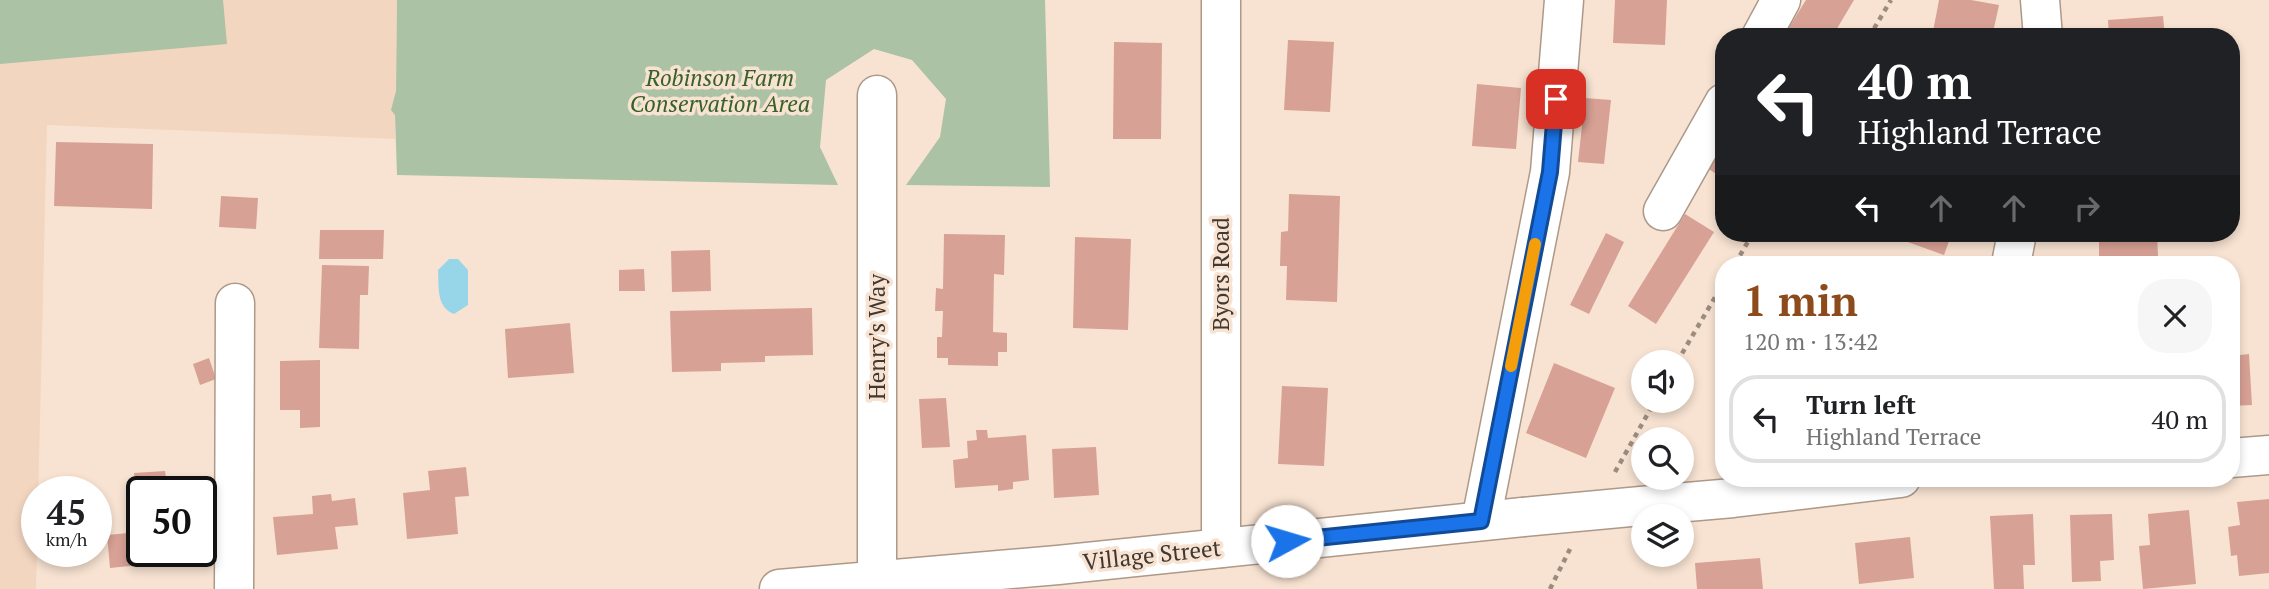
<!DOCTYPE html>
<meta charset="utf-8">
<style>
body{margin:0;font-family:"PT Serif",serif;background:#f6f6f6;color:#202124;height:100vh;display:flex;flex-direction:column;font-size:26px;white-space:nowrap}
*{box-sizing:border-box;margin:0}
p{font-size:23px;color:#757577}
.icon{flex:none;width:38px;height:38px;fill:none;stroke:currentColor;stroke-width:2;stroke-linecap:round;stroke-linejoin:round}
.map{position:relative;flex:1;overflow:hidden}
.sheet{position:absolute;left:1715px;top:256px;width:525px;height:231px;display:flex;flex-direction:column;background:#fff;border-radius:28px;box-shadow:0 4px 10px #0003}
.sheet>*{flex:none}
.banner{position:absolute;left:1715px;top:28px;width:525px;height:214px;border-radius:28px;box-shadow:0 4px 10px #0003;background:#202124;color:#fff;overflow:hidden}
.controls{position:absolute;left:1631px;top:350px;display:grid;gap:14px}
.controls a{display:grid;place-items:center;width:63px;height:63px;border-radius:50%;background:#fff;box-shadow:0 4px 10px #0003;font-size:35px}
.speed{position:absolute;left:21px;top:476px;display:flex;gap:14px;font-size:35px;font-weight:700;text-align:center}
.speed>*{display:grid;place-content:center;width:91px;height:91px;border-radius:50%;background:#fff;box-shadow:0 4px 10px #0003;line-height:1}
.speed small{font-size:18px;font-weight:400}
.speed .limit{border:4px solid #111;border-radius:10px;background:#fff;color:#111}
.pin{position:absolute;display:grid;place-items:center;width:60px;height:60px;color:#fff;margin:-30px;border-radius:14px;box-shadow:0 4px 10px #0006}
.me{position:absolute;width:77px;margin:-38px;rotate:84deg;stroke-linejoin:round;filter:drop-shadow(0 0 5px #0008)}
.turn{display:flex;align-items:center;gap:24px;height:147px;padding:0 28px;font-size:32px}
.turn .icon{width:91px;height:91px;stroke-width:2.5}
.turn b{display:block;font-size:49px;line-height:60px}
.lanes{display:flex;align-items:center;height:66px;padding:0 28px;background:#0003;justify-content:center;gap:35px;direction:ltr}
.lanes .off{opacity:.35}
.round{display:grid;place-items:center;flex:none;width:74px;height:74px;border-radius:28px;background:#f6f6f6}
.summary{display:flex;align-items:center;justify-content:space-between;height:119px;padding:0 28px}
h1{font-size:42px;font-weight:600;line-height:52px;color:#8d4a1b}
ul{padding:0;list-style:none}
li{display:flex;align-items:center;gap:21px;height:88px;margin:0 14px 10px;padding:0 14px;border:4px solid #e0e0e0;border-radius:28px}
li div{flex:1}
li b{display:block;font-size:26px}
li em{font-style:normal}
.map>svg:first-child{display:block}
.built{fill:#f2d6c0}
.green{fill:#abc2a4}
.water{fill:#97d6e8}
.building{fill:#d8a195}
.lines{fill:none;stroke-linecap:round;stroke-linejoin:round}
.minor-casing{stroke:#ad9989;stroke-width:41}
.major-casing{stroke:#ad9989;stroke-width:41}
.path{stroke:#9b8c80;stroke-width:4.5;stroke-dasharray:5 5;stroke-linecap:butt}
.minor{stroke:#fff;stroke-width:38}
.major{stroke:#fff;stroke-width:38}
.major-bridge-casing{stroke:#ad9989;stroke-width:41;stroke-linecap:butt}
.major-bridge{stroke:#fff;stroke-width:38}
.route-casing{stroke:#114b97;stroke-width:18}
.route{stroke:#1a73e8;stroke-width:12}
.slow{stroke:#f59e0b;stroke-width:12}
.labels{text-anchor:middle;stroke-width:7;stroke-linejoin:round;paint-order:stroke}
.park-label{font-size:23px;font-style:italic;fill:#366129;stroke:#f8e3d2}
.street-label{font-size:23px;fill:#403831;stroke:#f8e3d2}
</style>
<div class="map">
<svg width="2269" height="589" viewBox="0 0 2269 589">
<rect width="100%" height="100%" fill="#f8e3d2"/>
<path class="built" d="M0 0H397L395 139 47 125 36 589H0Z"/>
<g class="green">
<path d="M0 0H223L227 44 0 64Z"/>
<path d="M397 0H1045L1050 187 906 185 940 137 946 99 912 60 874 49 826 80 820 147 838 185 397 175 395 115 391 110 396 91Z"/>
</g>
<path class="water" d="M449 259H458L468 270V305L454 314C436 307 439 287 438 270Z"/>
<g class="building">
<path d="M1615 0H1667L1665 45 1613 43Z"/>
<path d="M1806 0H1854L1832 37H1783Z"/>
<path d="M1939 0H1971L1999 5 1992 37H1932Z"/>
<path d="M2163 16 2165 37H2109L2108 20Z"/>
<path d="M1288 40 1334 42 1330 112 1284 110Z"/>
<path d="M1114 42 1162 43 1161 139H1113Z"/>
<path d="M1477 84 1521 88 1516 149 1472 146Z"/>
<path d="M1585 98 1611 100 1604 164 1578 162Z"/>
<path d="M1724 134V179L1704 166Z"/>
<path d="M56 142 153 144 152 209 54 206Z"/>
<path d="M1289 194 1340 196 1337 302 1286 300 1287 266H1280L1281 232 1288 231Z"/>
<path d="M221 196 258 198 256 229 219 227Z"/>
<path d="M1685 214 1714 232 1656 324 1628 306Z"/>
<path d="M320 230H384L383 259H319Z"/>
<path d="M1606 233 1624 242 1589 314 1570 305Z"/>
<path d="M1892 233H1952L1944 255 1891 236Z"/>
<path d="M2099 233H2157L2158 257 2099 259Z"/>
<path d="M944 234 1005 235 1004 275 994 274 993 332 1007 333V352H998V366L948 365V358H937V337H942L943 311H935L936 288 943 289Z"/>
<path d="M1075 237 1131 239 1128 330 1073 328Z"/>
<path d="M710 250 711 291 672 292 671 251Z"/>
<path d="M322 265 369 266 368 295H360L359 349 319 348Z"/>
<path d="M644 269 645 291H619V270Z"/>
<path d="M812 308 813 355 765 356V362L721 363V371L672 372 670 311Z"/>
<path d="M570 323 574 373 508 378 505 329Z"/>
<path d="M2249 354 2252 405 2231 406V356Z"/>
<path d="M209 358 216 379 200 385 193 364Z"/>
<path d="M320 360V427L300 428V410H280V361Z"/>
<path d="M1554 363 1615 388 1586 458 1526 433Z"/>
<path d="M1282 386 1328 388 1324 466 1278 464Z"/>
<path d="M946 398 950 447 922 448 919 399Z"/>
<path d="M976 430H987L988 438 1026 435 1029 480 1013 482V489L998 491V485L955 488 953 460 968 458 967 441 977 440Z"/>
<path d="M1096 447 1099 495 1054 498 1052 449Z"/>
<path d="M466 467 469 496 455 497 458 534 407 539 403 493 430 490 428 471Z"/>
<path d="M165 471 168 492H142V551H168L169 562 110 568 107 535 139 532 134 473Z"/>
<path d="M331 494 332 501 355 498 358 525 335 527 338 549 277 555 273 517 313 514 312 496Z"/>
<path d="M2269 499V573L2239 576 2237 555 2231 556 2228 527 2240 525 2237 502Z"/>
<path d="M2189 510 2196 584 2143 589 2139 546 2150 545 2148 514Z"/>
<path d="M2033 514 2035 565H2023L2024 589H1994L1990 516Z"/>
<path d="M2112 514 2114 560 2100 561 2101 581 2072 582 2070 515Z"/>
<path d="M1910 537 1914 578 1859 584 1855 543Z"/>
<path d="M1760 558 1763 589H1697L1695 563Z"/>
</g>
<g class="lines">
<g class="minor-casing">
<g id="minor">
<path d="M2040 0 2043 37"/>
<path d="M1761 37 1781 0"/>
<path d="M1663 211 1724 103"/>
<path d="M2011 264 2017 233"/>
<path d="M1481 521 1550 172 1564 0"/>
<path d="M1221 548V0"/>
<path d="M877 580V95"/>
<path d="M234 589 235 303"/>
</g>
</g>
<g class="major-casing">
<g id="major">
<path d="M2231 458 2269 455"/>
<path d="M1641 506 1733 498 1901 478"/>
<path d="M779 589 1058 565 1523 517"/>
</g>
</g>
<g class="path">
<path d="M1869 37 1891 0"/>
<path d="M1735 264 1753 233"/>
<path d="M1677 362 1724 282"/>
<path d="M1615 472 1655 401"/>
<path d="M1550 589 1570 549"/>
</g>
<use href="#minor" class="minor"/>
<use href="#major" class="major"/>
<g class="major-bridge-casing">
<path id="major-bridge" d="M1523 517 1641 506"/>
</g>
<use href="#major-bridge" class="major-bridge"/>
</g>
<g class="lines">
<g class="route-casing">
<path id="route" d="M1287 541 1481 521 1550 172 1556 99"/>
</g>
<use href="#route" class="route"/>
<path class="slow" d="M1511 366 1535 244"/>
</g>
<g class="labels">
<g class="park-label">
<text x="720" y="86">Robinson Farm<tspan x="720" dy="26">Conservation Area</tspan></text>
</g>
<g class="street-label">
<text transform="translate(1221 274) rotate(-90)" y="8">Byors Road</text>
<text transform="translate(877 337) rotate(-90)" y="8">Henry's Way</text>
<text transform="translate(1152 555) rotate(-6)" y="8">Village Street</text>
</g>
</g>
</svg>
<div class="controls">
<a><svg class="icon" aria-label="sound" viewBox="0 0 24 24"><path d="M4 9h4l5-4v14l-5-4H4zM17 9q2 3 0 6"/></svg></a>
<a><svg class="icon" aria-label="search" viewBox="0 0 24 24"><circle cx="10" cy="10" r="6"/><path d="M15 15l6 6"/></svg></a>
<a><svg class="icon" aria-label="layers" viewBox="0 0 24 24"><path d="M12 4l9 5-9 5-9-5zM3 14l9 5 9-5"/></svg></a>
</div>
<div class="speed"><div>45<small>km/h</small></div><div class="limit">50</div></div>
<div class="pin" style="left:1556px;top:99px;background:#d93025"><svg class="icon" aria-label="arrive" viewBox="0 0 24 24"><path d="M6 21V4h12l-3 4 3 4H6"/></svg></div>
<svg class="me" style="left:1287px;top:541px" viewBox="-20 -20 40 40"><circle r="19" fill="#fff"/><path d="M0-13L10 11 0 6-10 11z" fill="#1a73e8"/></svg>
<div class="banner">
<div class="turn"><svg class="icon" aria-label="left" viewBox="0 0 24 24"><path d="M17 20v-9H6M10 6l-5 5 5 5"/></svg><div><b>40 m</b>Highland Terrace</div></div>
<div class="lanes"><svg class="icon" aria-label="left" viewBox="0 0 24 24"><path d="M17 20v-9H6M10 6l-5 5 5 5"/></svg><svg class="icon off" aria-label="ahead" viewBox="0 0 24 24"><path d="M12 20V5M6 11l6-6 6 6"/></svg><svg class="icon off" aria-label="ahead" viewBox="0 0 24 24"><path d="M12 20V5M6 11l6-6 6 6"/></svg><svg class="icon off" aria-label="right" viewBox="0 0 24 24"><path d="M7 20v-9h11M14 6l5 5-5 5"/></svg></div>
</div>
<section class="sheet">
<div class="summary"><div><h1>1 min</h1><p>120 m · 13:42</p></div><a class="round"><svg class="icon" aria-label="close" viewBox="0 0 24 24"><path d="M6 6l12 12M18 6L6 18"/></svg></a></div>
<ul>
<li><svg class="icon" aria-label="left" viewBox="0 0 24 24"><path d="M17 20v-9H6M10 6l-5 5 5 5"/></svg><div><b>Turn left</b><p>Highland Terrace</p></div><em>40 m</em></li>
</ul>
</section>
</div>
